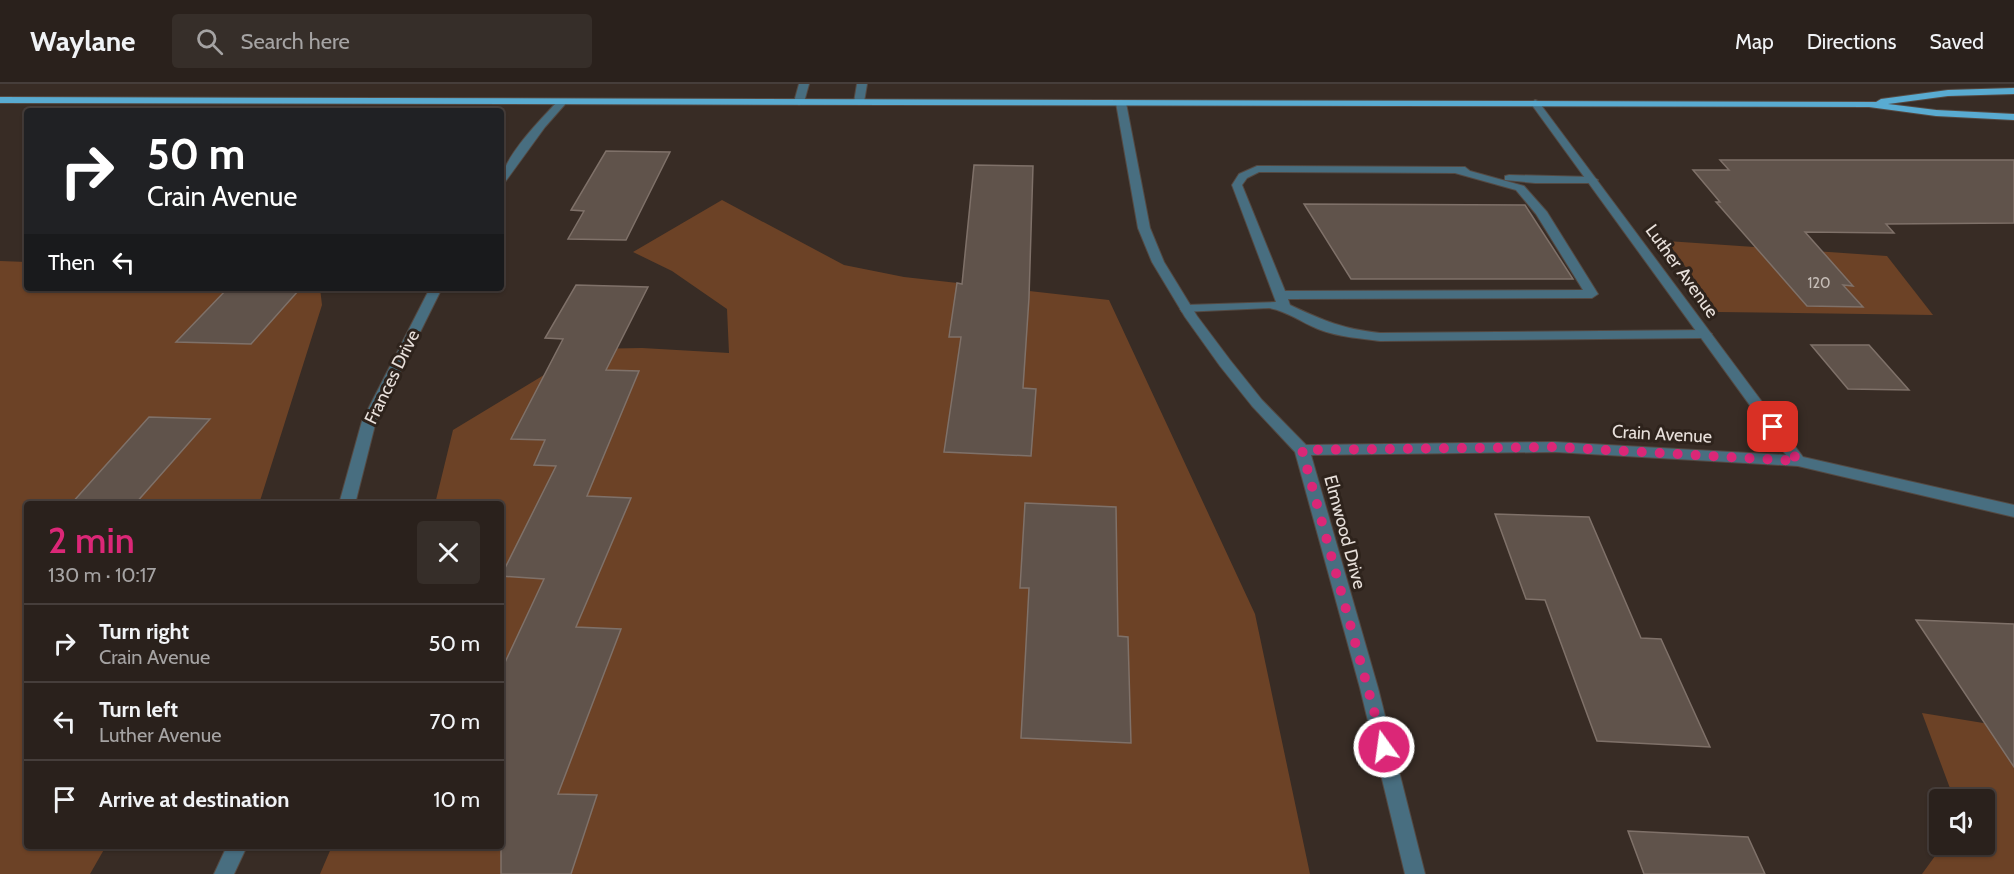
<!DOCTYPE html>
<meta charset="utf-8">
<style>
body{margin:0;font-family:Cabin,sans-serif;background:#362e29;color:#f1f3f6;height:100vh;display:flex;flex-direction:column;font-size:22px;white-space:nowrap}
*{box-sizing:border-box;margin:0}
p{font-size:20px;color:#a5a3a3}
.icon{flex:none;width:33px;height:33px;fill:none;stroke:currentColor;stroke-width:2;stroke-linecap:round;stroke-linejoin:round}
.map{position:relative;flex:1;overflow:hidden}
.drawer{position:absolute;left:24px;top:417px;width:480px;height:348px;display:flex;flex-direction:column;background:#2a211c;border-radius:6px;box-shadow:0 2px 4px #0004,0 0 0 2px #463e3b}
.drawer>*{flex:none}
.guide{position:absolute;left:24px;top:24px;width:480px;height:183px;border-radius:6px;box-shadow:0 2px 4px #0004,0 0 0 2px #463e3b;background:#202124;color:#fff;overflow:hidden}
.buttons{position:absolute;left:1929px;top:705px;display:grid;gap:12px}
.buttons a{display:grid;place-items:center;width:66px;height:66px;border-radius:6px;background:#2a211c;box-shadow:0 2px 4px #0004,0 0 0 2px #463e3b;font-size:30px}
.pin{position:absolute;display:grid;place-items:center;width:51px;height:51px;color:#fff;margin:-26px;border-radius:12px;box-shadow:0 3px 9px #0006}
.me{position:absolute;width:66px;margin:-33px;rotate:346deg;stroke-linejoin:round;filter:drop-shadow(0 0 4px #0008)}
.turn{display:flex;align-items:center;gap:21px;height:126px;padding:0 24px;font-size:27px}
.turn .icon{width:78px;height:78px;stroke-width:2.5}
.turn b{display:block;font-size:42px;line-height:51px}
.then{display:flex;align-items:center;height:57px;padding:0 24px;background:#0003;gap:12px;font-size:22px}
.round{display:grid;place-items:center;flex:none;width:63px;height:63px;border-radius:6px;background:#362e29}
.head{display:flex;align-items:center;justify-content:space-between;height:102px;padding:0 24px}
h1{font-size:36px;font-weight:600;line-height:45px;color:#db2777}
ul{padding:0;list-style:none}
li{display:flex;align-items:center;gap:18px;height:78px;padding:0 24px;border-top:2px solid #463e3b}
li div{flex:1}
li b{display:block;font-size:22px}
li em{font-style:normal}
header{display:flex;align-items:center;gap:36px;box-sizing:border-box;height:84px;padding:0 30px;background:#2a211c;border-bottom:2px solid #463e3b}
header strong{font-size:28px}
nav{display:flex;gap:33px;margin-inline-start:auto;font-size:21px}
.search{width:420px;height:54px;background:#362e29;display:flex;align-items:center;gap:15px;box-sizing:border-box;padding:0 21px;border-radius:6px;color:#a5a3a3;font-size:22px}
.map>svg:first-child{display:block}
.green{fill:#6c4226}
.building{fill:#60534b;stroke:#7f7169;stroke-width:1.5}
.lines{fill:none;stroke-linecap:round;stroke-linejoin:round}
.lane-casing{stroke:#544942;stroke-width:2}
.street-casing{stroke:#544942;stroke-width:2}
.primary-casing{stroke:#544942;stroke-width:2}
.lane{fill:#486e80;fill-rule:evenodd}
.street{fill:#486e80;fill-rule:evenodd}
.primary{fill:#59abd1;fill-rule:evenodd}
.route{stroke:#db2777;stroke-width:10;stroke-dasharray:0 18}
.labels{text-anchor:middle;stroke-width:6;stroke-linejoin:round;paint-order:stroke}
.number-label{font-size:15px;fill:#c6bdb7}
.street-label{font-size:18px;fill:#e8e0db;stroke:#2e231c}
</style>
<header>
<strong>Waylane</strong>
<div class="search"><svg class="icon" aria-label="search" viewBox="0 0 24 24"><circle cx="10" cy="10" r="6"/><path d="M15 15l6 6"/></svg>Search here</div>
<nav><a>Map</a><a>Directions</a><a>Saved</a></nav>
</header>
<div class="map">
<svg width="2014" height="790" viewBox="0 0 2014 790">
<rect width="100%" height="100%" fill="#382c25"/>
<g class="green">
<path d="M722 116 844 181 904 193 1109 216 1255 530 1310 790H320L332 762H501V420H435L453 346 587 265 642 264 729 269 727 225 672 187 633 168Z"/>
<path d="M1667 157 1887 172 1933 231 1718 228Z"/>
<path d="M0 177 27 178V204H320L322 221 259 420H27V762H106L90 790H0Z"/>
<path d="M1922 629 2014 644V790H1922L1943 761 1984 760V716L1954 715Z"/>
</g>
<g class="building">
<path d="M606 67 670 68 626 156 568 155 584 127 571 126Z"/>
<path d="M1720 76H2014V139L1886 140 1894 149 1805 148 1853 202 1843 201 1863 223 1807 222 1716 118H1720L1693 86H1729Z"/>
<path d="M974 81 1033 82 1029 214 1023 304 1036 305 1031 372 944 368 961 253H949L957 199 962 200Z"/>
<path d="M1304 120 1525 121 1573 195H1351Z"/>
<path d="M576 201 648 203 606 286 639 287 587 412 631 414 576 543 621 545 558 710 597 711 571 790H501V587L544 495 501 492 556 382 534 381 545 356 511 355 563 255 545 254Z"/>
<path d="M228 204 299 206 251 260 176 258Z"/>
<path d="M1811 261H1869L1909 306 1848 305Z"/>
<path d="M149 333 210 335 135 420H71Z"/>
<path d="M1025 419 1116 423 1118 552 1128 553 1131 659 1021 654 1029 504H1020Z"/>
<path d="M1495 430 1589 433 1641 554 1661 555 1710 663 1597 657 1545 516 1526 515Z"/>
<path d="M1916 536 2014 540V683Z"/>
<path d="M1628 747 1748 753 1765 790H1644Z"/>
</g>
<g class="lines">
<g class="lane-casing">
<g id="lane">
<path d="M1257 82 1465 83 1470 87 1524 102 1547 128 1598 210 1592 214 1288 215 1290 221C1324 237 1343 245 1380 249L1705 246 1712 250 1705 254 1380 257C1359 254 1338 253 1318 245 1301 238 1287 227 1269 224L1182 228 1180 225 1182 222 1186 221 1276 218 1232 101 1239 90ZM1259 88 1455 89 1516 106 1536 130 1583 206 1285 207 1242 101 1247 94Z"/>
<path d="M1509 91 1593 93 1598 96 1593 99H1535L1505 96V92Z"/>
</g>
</g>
<g class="street-casing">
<g id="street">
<path d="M799 0H809L804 18 799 21 794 18Z"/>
<path d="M857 0H867L864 18 859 21 854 18Z"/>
<path d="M559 16 567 18 545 43 505 98 501 99C501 75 542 34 559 16Z"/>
<path d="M1121 16 1126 19 1150 144 1164 178 1197 232 1230 276 1262 316 1306 361 1555 358 1786 371 1532 21 1530 19 1535 16 1538 17 1803 373 2014 421V433L1798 382 1555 368 1311 371 1378 604 1425 790H1405L1360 604 1295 368 1252 322 1220 282 1185 233 1152 178 1138 144 1116 19Z"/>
<path d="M430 204H442L376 337 355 420H339L362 337Z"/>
<path d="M227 762H247L234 790H214Z"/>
</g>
</g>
<g class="primary-casing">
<path id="primary" d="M2014 4V10L1948 12 1888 20 1936 26 2014 30V36L1936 32 1869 23 0 19V13L1876 18 1881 15 1948 6Z"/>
</g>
<use href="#lane" class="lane"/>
<use href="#street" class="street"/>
<use href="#primary" class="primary"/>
</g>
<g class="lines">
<path class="route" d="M1384 663 1302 366 1555 363 1798 377 1773 343"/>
</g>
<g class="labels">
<g class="number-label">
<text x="1819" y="204">120</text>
</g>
<g class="street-label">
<text transform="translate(1682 187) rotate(54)" y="6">Luther Avenue</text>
<text transform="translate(392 293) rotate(-64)" y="6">Frances Drive</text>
<text transform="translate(1662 350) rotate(3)" y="6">Crain Avenue</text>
<text transform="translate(1345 448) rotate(75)" y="6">Elmwood Drive</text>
</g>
</g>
</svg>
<div class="buttons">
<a><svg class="icon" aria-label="sound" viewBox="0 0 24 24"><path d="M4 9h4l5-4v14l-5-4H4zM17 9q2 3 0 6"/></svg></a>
</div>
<div class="pin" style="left:1773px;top:343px;background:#d93025"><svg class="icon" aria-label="arrive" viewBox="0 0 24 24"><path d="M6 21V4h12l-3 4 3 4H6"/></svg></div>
<svg class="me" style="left:1384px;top:663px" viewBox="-20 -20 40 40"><circle r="17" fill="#db2777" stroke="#fff" stroke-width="3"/><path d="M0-11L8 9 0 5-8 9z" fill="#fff"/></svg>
<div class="guide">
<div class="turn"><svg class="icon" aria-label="right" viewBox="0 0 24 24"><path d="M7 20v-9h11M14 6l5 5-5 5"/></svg><div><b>50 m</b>Crain Avenue</div></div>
<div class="then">Then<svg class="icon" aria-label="left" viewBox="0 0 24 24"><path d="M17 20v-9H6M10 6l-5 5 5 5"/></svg></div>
</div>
<section class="drawer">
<div class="head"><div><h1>2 min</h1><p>130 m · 10:17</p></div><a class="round"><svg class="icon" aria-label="close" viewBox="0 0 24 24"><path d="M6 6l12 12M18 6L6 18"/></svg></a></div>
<ul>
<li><svg class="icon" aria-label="right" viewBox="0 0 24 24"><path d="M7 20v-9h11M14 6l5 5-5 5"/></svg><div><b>Turn right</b><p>Crain Avenue</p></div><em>50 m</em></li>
<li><svg class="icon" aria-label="left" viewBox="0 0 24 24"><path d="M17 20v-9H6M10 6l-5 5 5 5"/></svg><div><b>Turn left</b><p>Luther Avenue</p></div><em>70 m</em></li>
<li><svg class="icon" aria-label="arrive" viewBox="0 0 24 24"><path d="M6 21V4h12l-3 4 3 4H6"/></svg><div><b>Arrive at destination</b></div><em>10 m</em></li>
</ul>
</section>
</div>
